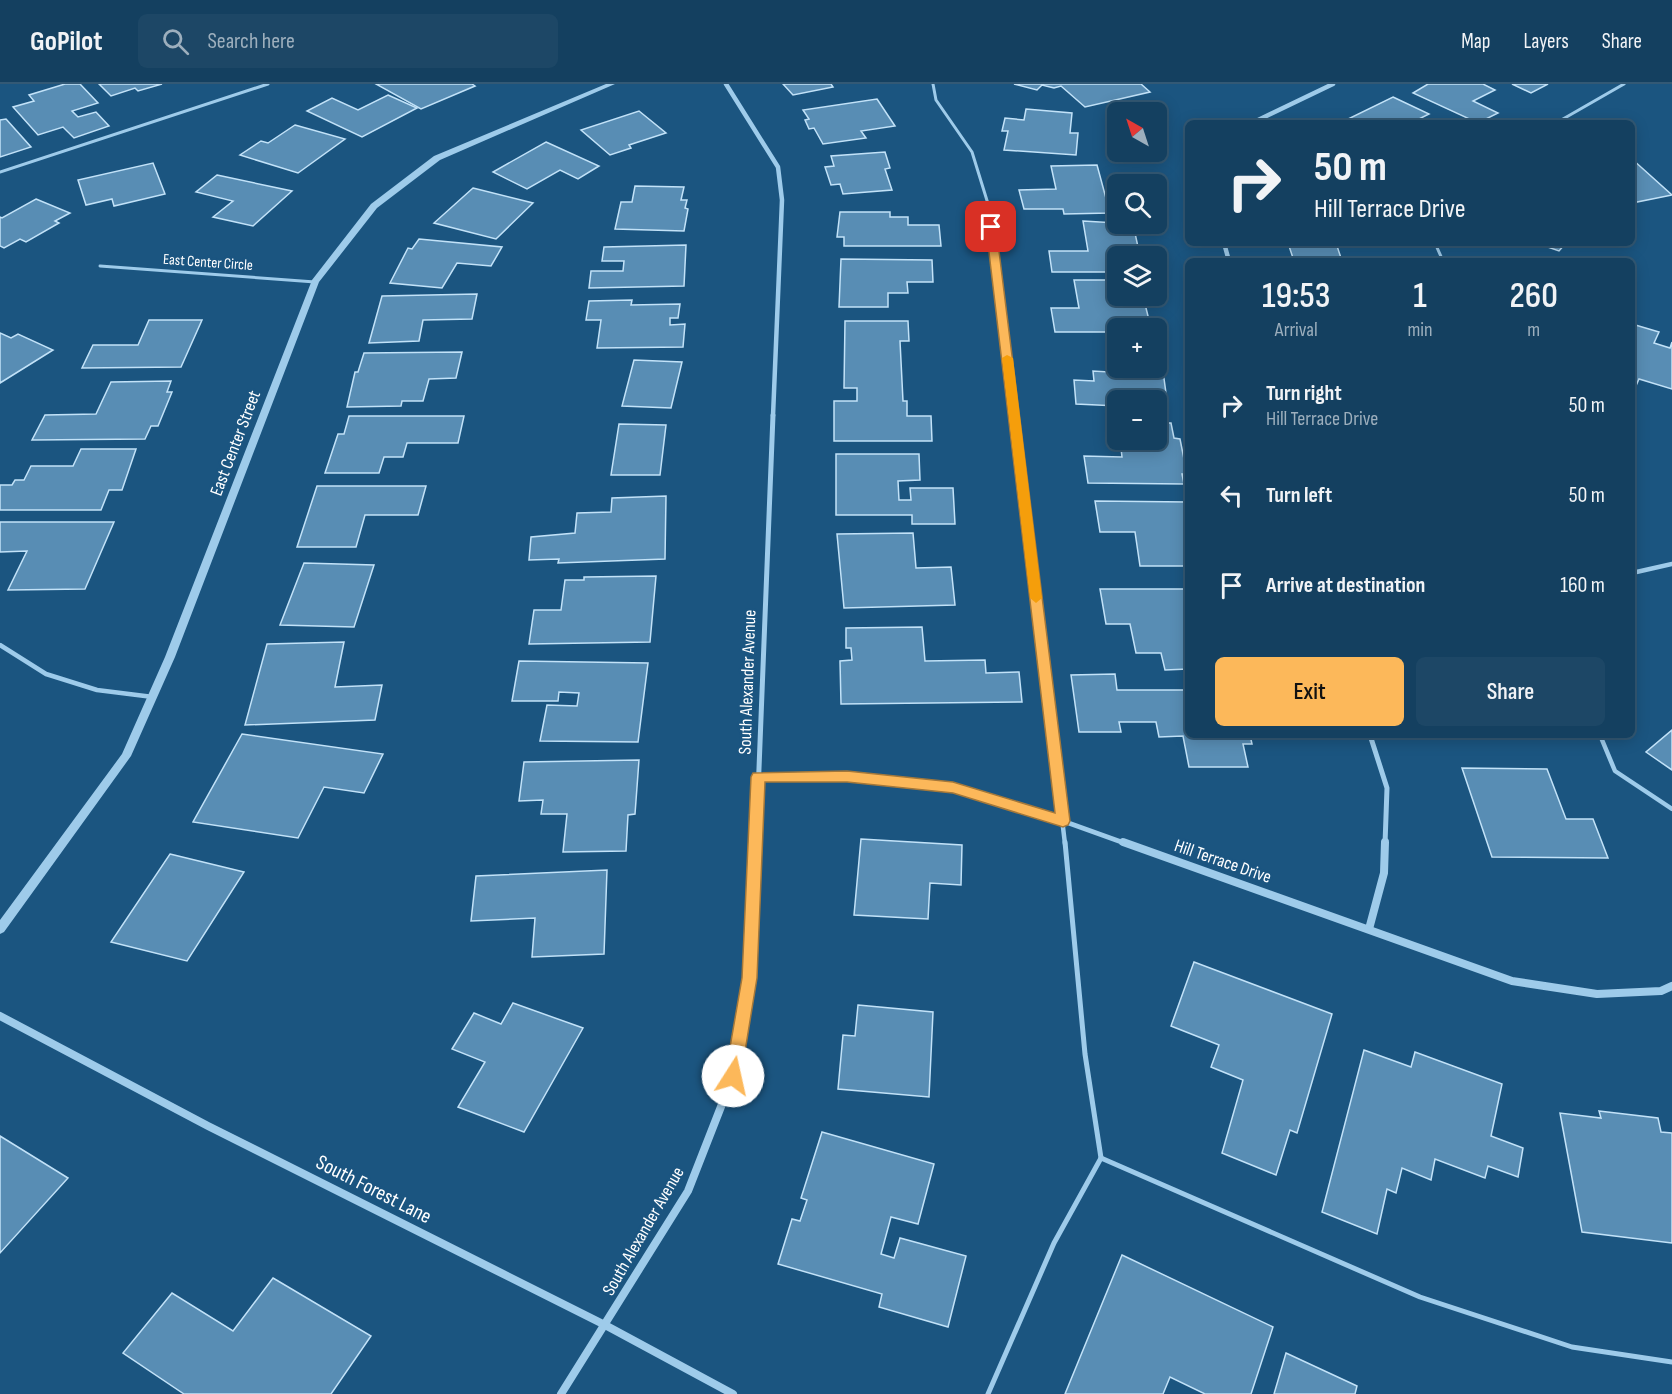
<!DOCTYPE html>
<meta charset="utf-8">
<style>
body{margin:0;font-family:"Sofia Sans Condensed",sans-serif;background:#1d4766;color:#f1f3f6;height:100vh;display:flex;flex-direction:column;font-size:22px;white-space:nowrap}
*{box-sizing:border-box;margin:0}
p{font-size:20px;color:#9dafbd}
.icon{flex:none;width:33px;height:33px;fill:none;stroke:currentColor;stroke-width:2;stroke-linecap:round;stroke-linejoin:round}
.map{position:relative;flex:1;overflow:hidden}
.details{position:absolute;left:1185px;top:174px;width:450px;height:480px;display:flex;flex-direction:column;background:#144060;border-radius:9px;box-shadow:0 3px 15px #0003,0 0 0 2px #335975}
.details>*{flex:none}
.hud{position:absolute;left:1185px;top:36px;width:450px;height:126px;border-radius:9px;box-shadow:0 3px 15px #0003,0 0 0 2px #335975;background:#144060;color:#f1f3f6;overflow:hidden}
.needle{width:39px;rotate:321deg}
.fabs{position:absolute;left:1107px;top:18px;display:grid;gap:12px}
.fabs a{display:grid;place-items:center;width:60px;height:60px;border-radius:9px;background:#144060;box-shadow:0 3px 15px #0003,0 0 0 2px #335975;font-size:30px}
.pin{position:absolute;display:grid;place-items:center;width:51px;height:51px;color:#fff;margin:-26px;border-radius:12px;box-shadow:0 3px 9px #0006}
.me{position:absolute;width:66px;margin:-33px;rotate:10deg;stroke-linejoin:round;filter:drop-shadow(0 0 4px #0008)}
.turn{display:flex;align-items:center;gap:21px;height:126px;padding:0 30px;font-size:27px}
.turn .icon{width:78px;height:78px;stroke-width:2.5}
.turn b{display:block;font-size:42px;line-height:51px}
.eta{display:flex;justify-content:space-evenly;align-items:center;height:102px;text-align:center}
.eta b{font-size:36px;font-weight:600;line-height:42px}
.action{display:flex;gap:12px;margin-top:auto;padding:12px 30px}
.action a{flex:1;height:69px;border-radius:9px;background:#fcb85a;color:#111;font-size:24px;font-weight:600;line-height:69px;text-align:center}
.action a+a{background:#1d4766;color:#f1f3f6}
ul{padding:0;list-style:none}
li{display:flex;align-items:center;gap:18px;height:90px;padding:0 30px}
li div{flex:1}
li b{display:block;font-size:22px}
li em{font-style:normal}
header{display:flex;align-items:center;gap:36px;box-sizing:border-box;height:84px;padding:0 30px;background:#144060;border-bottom:2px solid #335975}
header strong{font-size:28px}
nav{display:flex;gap:33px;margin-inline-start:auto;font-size:21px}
.search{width:420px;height:54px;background:#1d4766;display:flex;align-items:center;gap:15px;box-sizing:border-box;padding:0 21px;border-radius:9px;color:#9dafbd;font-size:22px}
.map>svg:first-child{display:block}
.building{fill:#588db4;stroke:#c2e2f8;stroke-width:1.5}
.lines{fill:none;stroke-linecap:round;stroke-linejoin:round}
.service-far2{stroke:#9ecbea;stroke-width:3}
.service-far1{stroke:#9ecbea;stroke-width:4.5}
.service{stroke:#9ecbea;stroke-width:5}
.minor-far2{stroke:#9ecbea;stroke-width:4.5}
.minor-far1{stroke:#9ecbea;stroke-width:5}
.minor{stroke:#9ecbea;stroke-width:8}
.tertiary{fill:#9ecbea;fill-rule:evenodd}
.route{fill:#fcb85a;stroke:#a4783a;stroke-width:1.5}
.slow{fill:#f59e0b}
.labels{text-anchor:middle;stroke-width:5;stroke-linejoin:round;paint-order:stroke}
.far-street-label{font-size:15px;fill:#fff;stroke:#1b5580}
.street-label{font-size:18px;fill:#fff;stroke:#1b5580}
.near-street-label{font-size:21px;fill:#fff;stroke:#1b5580}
</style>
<header>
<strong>GoPilot</strong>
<div class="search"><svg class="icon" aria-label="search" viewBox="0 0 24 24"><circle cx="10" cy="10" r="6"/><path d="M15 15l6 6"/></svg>Search here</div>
<nav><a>Map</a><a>Layers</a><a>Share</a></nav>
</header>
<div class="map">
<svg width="1672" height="1310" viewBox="0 0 1672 1310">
<rect width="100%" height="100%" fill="#1b5580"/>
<g class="building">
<path d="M65 0H80L98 19 72 27 78 33 96 28 109 42 74 54 63 43 38 51 13 23 34 17 29 11Z"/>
<path d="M99 0H162L138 7 135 4 111 12Z"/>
<path d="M376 0H472L475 2 421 25Z"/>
<path d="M783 0H831L833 3 793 11Z"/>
<path d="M1014 0H1141L1150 8 1085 23 1061 2 1054 4 1042 1 1037 6Z"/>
<path d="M1428 0H1483L1495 6 1473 17 1498 29 1478 39 1413 9Z"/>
<path d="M1512 0H1548L1531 9Z"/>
<path d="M388 11 417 24 362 53 307 27 332 14 358 26Z"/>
<path d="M1393 13 1429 30 1411 39H1352L1346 36Z"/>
<path d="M877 15 895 42 861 47 866 54 823 60 814 44 809 45 805 36 809 35 803 26Z"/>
<path d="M1026 25 1072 29 1070 49H1078L1076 71 1004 66 1008 47H1002L1005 34 1024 36Z"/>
<path d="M639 27 666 49 629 61 631 64 610 71 581 46Z"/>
<path d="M6 35 31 63 0 73V36Z"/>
<path d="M295 41 345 55 298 89 240 71 261 57 268 59Z"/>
<path d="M546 58 599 82 578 95 560 86 527 105 493 88Z"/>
<path d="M885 68 890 84 885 85 892 106 843 110 840 100 831 101 825 83 834 82 831 72Z"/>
<path d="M1632 75 1672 111 1632 119Z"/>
<path d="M153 79 165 110 114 122 112 115 86 121 78 96Z"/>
<path d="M1097 81 1110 129 1064 130 1063 125H1024L1019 106 1056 105 1051 82Z"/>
<path d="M217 91 292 107 253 142 213 133 233 117 196 108Z"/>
<path d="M635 102 684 103 681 116H687L685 124 688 125 684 147 615 145 621 118H632Z"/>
<path d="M473 104 533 119 496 155 434 139Z"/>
<path d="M36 115 70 129 55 137 59 139 26 158 20 155 4 164 0 162V133L2 134Z"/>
<path d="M840 128H890V133H908V141H939L941 162H844V153H837Z"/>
<path d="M1083 137 1133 140 1140 172H1118V188H1052L1049 167H1088Z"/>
<path d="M419 155 502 163 491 182 457 179 442 204 390 199 408 164 412 165Z"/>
<path d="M1288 159H1336L1342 177H1294Z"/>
<path d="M1536 159H1566L1559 167Z"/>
<path d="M686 161 684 202 589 204 591 187H623L624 177H602L604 163Z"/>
<path d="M841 175 932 176 933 198H907L908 209H888V223H839Z"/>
<path d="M1074 196H1118V212H1143L1151 244H1118V248H1055L1051 224H1079Z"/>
<path d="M477 210 472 235 423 236 419 257 369 259 382 212Z"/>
<path d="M632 216 631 221 680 220 678 234H670V241L685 240 683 263 597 264 601 236H586L589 217Z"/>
<path d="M149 236H202L181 283 82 284 93 261H138Z"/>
<path d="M845 237H908L909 257H900L903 317H907V332H931L932 357H834V317H857V304H844Z"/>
<path d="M1632 240 1659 248 1654 259 1670 264 1672 258V305L1639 295 1635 304 1632 303Z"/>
<path d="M0 249 11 254 18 250 53 266 0 299Z"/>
<path d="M1107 262 1118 263V284H1156V264L1160 265 1168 324 1156 323V316H1118V322L1076 320 1074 296 1094 297 1093 287 1109 288Z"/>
<path d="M462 268 456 294 429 295 423 317H402L401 322 347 323 355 288H358L364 269Z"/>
<path d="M634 276 682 278 671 324 622 322Z"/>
<path d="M171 297 167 308H172L158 342H151L145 355 32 356 45 331 96 330 111 298Z"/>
<path d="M349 332H464L458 359H407L403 373H384L379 389H325L338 350H344Z"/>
<path d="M1156 339H1171L1174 354 1180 355 1187 390H1182L1184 400 1088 399 1084 372 1122 373 1120 356H1156Z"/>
<path d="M619 340 666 341 660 391H611Z"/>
<path d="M81 365H136L122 406H109L101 426H0V401H12L15 396H24L31 382H73Z"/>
<path d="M836 370H919L920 396 898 397 899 416H911L910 404H953L955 440H912V431H836Z"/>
<path d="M317 402H426L418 431H365L356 463H297Z"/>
<path d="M666 412 665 475 558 479 559 475 529 476 531 453 575 449 577 429 611 428 612 414Z"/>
<path d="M1095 417 1188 418V482H1140L1135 448H1100Z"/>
<path d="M0 438H114L85 505 8 506 27 467 0 468Z"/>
<path d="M913 449 916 484 951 483 955 521 844 524 837 450Z"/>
<path d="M304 479 374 481 354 543 280 541Z"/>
<path d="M656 492 650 558 529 560 534 526H561L565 496H584V493Z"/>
<path d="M1100 505H1188V585L1165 586 1161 569H1136L1130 540H1106Z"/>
<path d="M922 543 925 577 985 576 986 589 1019 588 1022 618 841 620 840 577 852 576 851 564H846V544Z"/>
<path d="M344 558 335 603 382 601 375 636 245 641 267 560Z"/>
<path d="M519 577 648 579 638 658 540 657 547 621 577 622 579 609 559 608 558 617H512Z"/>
<path d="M1115 590 1117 606H1188V651H1250L1252 660H1243L1248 683H1189L1183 652 1159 653 1156 638H1119L1121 648H1079L1071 591Z"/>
<path d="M1672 646V686L1646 668Z"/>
<path d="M242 650 383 670 364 709 324 703 298 754 193 738Z"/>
<path d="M639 676 635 730 628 731 626 767 563 768 567 730H541L543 716 519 717 524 678Z"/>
<path d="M1462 684 1547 685 1566 735H1593L1608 774 1492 773Z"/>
<path d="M861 755 962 761 961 801 930 799 928 835 854 831Z"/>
<path d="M170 770 244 788 187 877 111 858Z"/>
<path d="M607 786 604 870 532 873 535 834 471 837 476 792Z"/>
<path d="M1194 878 1332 930 1297 1049 1290 1046 1276 1091 1222 1069 1243 996 1211 983 1219 961 1171 942Z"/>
<path d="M513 919 583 944 524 1048 458 1023 485 978 452 965 474 929 501 940Z"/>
<path d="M858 921 933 928 929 1013 838 1005 843 951 855 952Z"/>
<path d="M1364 966 1411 983 1415 968 1502 1000 1491 1052 1523 1064 1518 1093 1488 1082 1485 1094 1435 1075 1431 1096 1402 1084 1396 1109 1387 1105 1377 1150 1322 1128Z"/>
<path d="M1599 1027 1658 1034 1661 1048 1672 1049V1159L1582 1148 1560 1029 1601 1034Z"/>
<path d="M822 1048 934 1080 918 1140 891 1133 881 1170 894 1174 900 1154 966 1172 948 1243 879 1223 882 1210 778 1180 792 1135 800 1137 807 1116 801 1114Z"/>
<path d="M0 1052 68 1094 0 1169Z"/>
<path d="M1122 1171 1273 1243 1251 1310H1205L1170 1293 1163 1310H1065Z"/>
<path d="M273 1194 371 1252 331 1310H184L123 1269 172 1209 233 1247Z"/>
<path d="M1286 1269 1357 1302 1355 1310H1274Z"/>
</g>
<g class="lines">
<g class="service-far2">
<path d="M933 0 936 16 972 68 989 123 1014 332"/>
<path d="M1556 39 1624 0"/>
<path d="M0 88 268 0"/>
<path d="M1435 159 1443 177"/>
<path d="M100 182 315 198"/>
</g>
<g class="service-far1">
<path d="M1014 331 1065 760"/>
<path d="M1632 489 1672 480"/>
<path d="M0 561 46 590 97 606 153 613"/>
<path d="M1600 651 1615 687 1672 725"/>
</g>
<g class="service">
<path d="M1065 758 1085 970 1101 1074"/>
<path d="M988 1310 1054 1159 1101 1074 1420 1213 1572 1263 1672 1278"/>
</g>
<g class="minor-far2">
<path d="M726 0 778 83 782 116 773 332"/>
<path d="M1252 39 1333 0"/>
<path d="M1224 159 1229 177"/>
</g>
<g class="minor-far1">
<path d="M1370 651 1387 704 1385 760"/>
<path d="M758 693H847L953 704 1063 737 1127 760"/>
<path d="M756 760 773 331"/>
</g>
<g class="minor">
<path d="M1123 758 1512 897 1597 910 1661 907 1672 902"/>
<path d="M1369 845 1384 789 1385 758"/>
<path d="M0 932 208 1042 605 1241 733 1310"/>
<path d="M561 1310 688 1107 733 992 750 894 756 758"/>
</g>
<path class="tertiary" d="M606 0H615L440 76 377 124 319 198 175 573 131 672 4 848 0 850V836L122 670 165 573 312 196 371 120 434 72Z"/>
</g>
<path class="route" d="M991 140 996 143 1070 737 1068 741 1063 743 953 709 847 698H765L757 894 741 992 739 997 733 999 727 997 725 992 742 894 751 693 753 689 847 687 953 698 1055 729 986 143Z"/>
<path class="slow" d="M1007 271 1013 274 1042 514 1036 519 1030 514 1002 274Z"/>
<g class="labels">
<g class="far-street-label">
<text transform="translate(208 178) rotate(4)" y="5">East Center Circle</text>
</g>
<g class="street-label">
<text transform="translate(235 359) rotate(-69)" y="6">East Center Street</text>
<text transform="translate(747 598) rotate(-88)" y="6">South Alexander Avenue</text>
<text transform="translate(1223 777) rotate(19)" y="6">Hill Terrace Drive</text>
<text transform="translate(643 1147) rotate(-60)" y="6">South Alexander Avenue</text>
</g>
<g class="near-street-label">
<text transform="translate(374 1105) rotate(27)" y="7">South Forest Lane</text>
</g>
</g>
</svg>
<div class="fabs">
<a><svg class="needle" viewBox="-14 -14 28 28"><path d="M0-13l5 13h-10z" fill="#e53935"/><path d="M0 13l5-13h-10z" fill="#9dafbd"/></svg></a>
<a><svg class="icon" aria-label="search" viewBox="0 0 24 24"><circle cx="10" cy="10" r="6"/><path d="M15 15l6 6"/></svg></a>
<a><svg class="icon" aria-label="layers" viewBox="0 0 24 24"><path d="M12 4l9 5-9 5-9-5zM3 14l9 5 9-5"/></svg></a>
<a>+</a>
<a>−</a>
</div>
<div class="pin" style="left:991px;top:143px;background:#d93025"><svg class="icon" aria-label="arrive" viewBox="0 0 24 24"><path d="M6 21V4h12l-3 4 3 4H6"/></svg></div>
<svg class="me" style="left:733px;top:992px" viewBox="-20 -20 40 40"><circle r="19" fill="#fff"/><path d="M0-13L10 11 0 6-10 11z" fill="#fcb85a"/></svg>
<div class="hud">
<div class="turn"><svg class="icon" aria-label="right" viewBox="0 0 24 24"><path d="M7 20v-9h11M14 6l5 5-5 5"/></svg><div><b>50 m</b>Hill Terrace Drive</div></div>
</div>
<section class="details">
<div class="eta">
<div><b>19:53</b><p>Arrival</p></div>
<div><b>1</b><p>min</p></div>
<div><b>260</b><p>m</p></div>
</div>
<ul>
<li><svg class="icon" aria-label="right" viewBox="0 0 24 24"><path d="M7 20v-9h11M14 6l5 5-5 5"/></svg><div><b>Turn right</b><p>Hill Terrace Drive</p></div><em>50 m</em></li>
<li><svg class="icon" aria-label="left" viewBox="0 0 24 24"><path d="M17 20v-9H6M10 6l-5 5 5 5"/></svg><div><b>Turn left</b></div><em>50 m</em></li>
<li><svg class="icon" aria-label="arrive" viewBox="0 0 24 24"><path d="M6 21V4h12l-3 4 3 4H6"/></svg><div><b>Arrive at destination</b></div><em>160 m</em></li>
</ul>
<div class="action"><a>Exit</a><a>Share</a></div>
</section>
</div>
